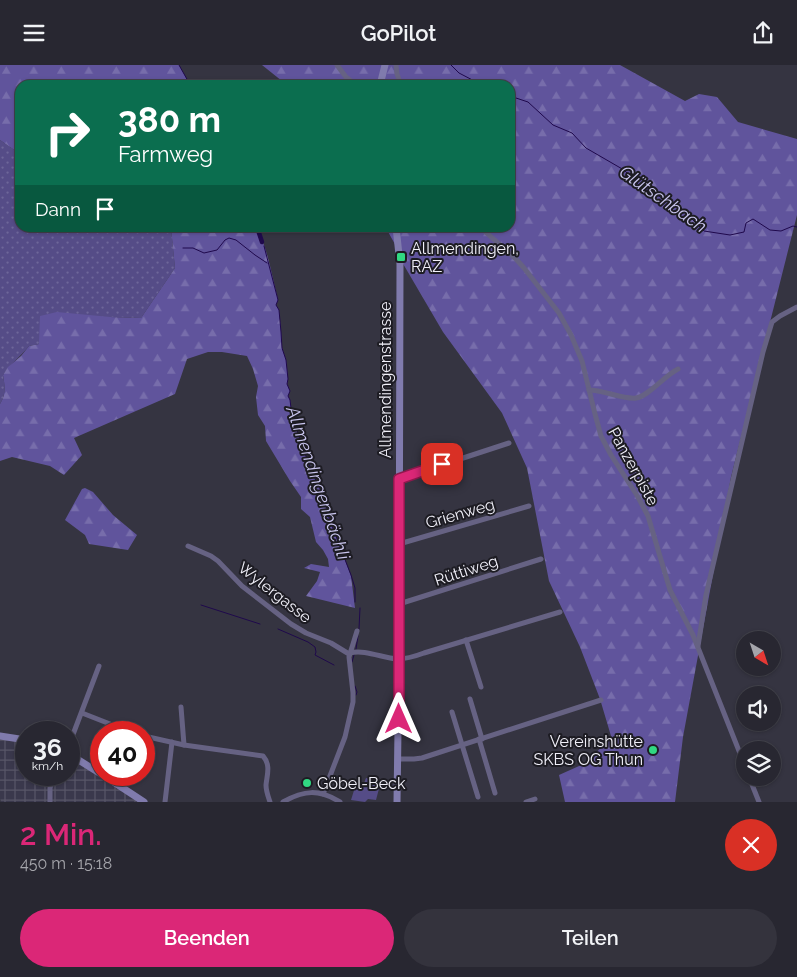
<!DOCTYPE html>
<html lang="de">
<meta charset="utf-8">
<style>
body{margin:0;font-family:Raleway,sans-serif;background:#34333d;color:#f1f3f6;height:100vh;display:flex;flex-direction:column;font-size:19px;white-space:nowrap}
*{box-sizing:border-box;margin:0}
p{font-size:16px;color:#a5a5ab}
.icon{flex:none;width:28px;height:28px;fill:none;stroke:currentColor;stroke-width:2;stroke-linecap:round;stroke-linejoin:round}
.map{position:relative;height:737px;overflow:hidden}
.side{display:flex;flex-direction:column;background:#282731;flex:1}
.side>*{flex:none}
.top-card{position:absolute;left:15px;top:15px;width:500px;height:152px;border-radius:15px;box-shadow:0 1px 4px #0004,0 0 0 1px #44444d;background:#0b6e4f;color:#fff;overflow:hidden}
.needle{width:32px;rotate:141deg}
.buttons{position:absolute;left:736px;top:566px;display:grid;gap:10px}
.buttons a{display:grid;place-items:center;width:45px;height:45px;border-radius:50%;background:#282731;box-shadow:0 1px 4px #0004,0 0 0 1px #44444d;font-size:25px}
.speed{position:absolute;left:15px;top:656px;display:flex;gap:10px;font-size:25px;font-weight:700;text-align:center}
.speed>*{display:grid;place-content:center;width:65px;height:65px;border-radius:50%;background:#282731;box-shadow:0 1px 4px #0004,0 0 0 1px #44444d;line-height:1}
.speed small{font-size:12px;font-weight:400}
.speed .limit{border:8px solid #d22;background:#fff;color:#111}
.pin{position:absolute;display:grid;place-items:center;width:42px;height:42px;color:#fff;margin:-21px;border-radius:10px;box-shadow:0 2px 8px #0006}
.me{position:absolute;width:55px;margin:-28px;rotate:0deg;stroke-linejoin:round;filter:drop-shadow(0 0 4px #0008)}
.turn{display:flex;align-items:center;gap:18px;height:105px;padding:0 20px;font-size:22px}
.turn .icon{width:65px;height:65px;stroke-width:2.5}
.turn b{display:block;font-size:35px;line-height:42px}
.then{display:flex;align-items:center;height:48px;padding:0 20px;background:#0003;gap:10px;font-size:19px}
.round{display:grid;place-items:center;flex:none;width:52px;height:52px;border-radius:26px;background:#34333d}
.overview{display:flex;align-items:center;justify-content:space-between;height:85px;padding:0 20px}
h1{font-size:30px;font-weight:600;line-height:38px;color:#db2777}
.primary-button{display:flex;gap:10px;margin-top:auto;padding:10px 20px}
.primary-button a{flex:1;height:58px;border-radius:30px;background:#db2777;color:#fff;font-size:20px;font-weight:600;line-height:58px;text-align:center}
.primary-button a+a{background:#34333d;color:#f1f3f6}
header{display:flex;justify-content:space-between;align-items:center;height:65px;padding:0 20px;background:#282731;font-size:22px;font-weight:600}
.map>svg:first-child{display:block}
.industrial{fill:url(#industrial-grid)}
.grass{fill:url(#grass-dots)}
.forest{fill:url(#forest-firs)}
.park{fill:#554c87}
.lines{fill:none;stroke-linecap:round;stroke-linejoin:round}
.stream{stroke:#1f094c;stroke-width:1}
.canal{stroke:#1f094c;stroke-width:4.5}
.street{stroke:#666283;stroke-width:5}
.secondary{stroke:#807bad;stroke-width:7}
.route-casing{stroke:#8e194d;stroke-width:12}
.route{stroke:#db2777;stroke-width:9}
.poi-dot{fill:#31d882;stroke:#1d1c23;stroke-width:2}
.labels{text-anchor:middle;stroke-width:4;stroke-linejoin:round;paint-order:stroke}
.poi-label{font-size:16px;fill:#f1f0f9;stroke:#1d1c23;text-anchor:start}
.street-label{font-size:16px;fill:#f1f0f9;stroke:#1d1c23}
.water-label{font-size:18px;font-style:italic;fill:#c9c5ee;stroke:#1d1c23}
</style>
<header><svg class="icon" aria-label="menu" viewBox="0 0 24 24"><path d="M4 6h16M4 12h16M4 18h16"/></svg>GoPilot<svg class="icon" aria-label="share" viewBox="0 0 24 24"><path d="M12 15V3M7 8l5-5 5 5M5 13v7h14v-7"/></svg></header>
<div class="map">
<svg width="797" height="737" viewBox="0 0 797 737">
<defs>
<pattern id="industrial-grid" width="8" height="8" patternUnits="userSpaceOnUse" patternTransform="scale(1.25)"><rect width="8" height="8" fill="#3a384c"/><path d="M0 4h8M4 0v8" fill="none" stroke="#575567"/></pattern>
<pattern id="grass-dots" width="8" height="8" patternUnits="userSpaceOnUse" patternTransform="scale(1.25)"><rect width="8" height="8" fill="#554c87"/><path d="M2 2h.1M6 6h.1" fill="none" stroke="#6e6699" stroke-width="1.8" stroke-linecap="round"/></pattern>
<pattern id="forest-firs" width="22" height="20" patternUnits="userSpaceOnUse" patternTransform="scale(1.25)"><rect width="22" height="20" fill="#60549c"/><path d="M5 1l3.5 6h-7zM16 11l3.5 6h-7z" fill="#776dab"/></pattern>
</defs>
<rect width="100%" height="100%" fill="#353441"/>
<path class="industrial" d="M0 671 26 675V710H69V689L144 737H1L0 733Z"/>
<path class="grass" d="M0 75 20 89V162L171 163 175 203 141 253 110 252 39 279 29 281C21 291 10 299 3 310 5 321 6 330 0 339Z"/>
<g class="forest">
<path d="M0 0H179L190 20H20V89L0 75Z"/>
<path d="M262 0H620L685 36 699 29 717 32 738 57 797 74V150L731 412 683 672 675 737H565L559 710 588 697 611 671 600 634 580 582 549 516 527 403 502 348 443 267 402 197 397 183 386 163 510 162V20H287Z"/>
<path d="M171 163H257C268 185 272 211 278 235L276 240 279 245 281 267 282 283 286 295 288 314 287 319 290 326 288 331 290 335 291 343 300 375 310 402 313 405C313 412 319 421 322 428 325 436 327 444 329 453L351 511 355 543 306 531 317 516 320 507 304 503 311 499 329 502 328 494 323 485 316 477 310 452 301 444V432L290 416 266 376 265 361 258 350 256 332 258 321 253 304 247 291 222 287H208L187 294 175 329 74 373 82 390 64 410 50 401 12 392 0 396V339C6 330 5 321 3 310L8 302 21 291 29 281 39 279 40 251 57 247 110 252 141 253 175 203Z"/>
<path d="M85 423 93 427 113 450 137 470 128 485 89 479 85 470 65 455 82 424Z"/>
</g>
<path class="park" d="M366 713 381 716 376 735 368 734 365 737 351 735 356 719 363 721Z"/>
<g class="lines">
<g class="stream">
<path d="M179 0 188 16"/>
<path d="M451 0 459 8 482 20"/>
<path d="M510 31 528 37 553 60 572 68 586 83 624 105 642 123 679 141 704 166 730 170 744 167 746 158 753 154 770 165 781 166 793 161 797 162"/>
<path d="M264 181 278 235 276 240 279 245 281 267 282 283 286 295 288 314 287 319 290 326 288 331 290 335 291 343 294 350V355L300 375 310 402 313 405C313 412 319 421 322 428 325 436 328 444 329 453L351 510 355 523V537"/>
<path d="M183 183H193L204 188 217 185 225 175 229 173 236 175 255 190 267 198"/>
<path d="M201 540 260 559"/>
<path d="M278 564 308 577 315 582 316 587 315 590 334 600"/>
<path d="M359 564 360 543"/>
<path d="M356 584 358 571"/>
<path d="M352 597 354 590"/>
<path d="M355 621 357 627 356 630"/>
</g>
<g class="canal">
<path d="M190 19V20"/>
<path d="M257 162 262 177"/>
</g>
<g class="street">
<path d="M337 0 346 12 356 20"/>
<path d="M396 0 397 9 401 20"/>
<path d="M480 162 516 194 524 203 559 248 571 270 582 296 595 349 601 371 611 390 638 432 648 451 670 525 693 570 745 701"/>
<path d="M589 325C603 325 625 335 636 333 649 331 664 311 678 304"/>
<path d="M399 414 509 378"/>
<path d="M399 479 529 441"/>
<path d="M188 481 211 491 218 496 242 521 291 559 306 568 331 578 349 589"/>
<path d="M399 539 541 494"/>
<path d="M466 575 481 622"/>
<path d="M698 581 706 530 763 287 772 257 780 251 797 242"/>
<path d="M350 588C364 584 383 593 397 594 406 594 416 591 424 588L560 547"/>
<path d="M470 634 482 674"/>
<path d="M181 642 184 680"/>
<path d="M452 647 478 732"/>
<path d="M82 648 133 668"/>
<path d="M144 671 184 680 263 691C271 700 267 710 266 720 266 726 268 731 270 737"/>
<path d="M479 674 495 728"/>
<path d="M69 680 99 601"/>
<path d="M399 694H414L422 693 601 635"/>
<path d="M749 712 759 737"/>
<path d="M323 729 345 672 353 637V628L349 592 357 566"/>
<path d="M50 737V723L54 710"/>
<path d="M165 737 172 677"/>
<path d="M283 737C304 725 319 724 340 737"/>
<path d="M526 737 535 734"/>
</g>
<g class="secondary">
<path d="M380 20 385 0"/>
<path d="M396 162 400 199 399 594 397 737"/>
<path d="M0 671 26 675"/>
<path d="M69 689 101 709"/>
<path d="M103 710 144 737"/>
</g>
</g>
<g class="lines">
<g class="route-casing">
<path id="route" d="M399 654V414L442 399"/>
</g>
<use href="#route" class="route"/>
</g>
<g class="poi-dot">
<rect x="396" y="187" width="10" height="10" rx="2.5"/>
<circle cx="653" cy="685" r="5"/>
<circle cx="307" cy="718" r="5"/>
</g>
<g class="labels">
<g class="poi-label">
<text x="411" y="189">Allmendingen,<tspan x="411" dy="18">RAZ</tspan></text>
<text x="643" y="682" text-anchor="end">Vereinshütte<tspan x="643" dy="18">SKBS OG Thun</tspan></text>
<text x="317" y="724">Göbel-Beck</text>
</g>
<g class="street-label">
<text transform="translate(385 315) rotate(-90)" y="6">Allmendingenstrasse</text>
<text transform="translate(634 401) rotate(61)" y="6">Panzerpiste</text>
<text transform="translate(460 448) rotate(-16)" y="6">Grienweg</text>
<text transform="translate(466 505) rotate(-18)" y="6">Rüttiweg</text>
<text transform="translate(275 527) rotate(38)" y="6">Wylergasse</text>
</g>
<g class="water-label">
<text transform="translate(663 134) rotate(35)" y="6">Glütschbach</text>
<text transform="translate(318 418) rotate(71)" y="6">Allmendingenbächli</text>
</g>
</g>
</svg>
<div class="buttons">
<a><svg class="needle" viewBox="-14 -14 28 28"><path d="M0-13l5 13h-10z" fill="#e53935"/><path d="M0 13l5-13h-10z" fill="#a5a5ab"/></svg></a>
<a><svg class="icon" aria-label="sound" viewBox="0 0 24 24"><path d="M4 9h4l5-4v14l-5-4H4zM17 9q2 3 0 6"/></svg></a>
<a><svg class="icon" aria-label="layers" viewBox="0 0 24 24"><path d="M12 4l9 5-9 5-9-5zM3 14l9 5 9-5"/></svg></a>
</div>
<div class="speed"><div>36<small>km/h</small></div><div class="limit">40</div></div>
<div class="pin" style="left:442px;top:399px;background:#d93025"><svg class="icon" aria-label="arrive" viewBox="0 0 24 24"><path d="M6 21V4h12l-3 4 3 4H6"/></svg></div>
<svg class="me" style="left:399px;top:654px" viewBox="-20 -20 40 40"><path d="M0-17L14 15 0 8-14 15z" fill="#db2777" stroke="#fff" stroke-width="4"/></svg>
<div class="top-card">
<div class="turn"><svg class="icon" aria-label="right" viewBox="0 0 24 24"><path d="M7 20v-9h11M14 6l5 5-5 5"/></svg><div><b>380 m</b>Farmweg</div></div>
<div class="then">Dann<svg class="icon" aria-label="arrive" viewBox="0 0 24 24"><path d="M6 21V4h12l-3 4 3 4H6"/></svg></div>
</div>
</div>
<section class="side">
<div class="overview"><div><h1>2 Min.</h1><p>450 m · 15:18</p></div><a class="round" style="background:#d93025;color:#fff"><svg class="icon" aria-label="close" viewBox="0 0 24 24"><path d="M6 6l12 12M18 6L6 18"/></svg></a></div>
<div class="primary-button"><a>Beenden</a><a>Teilen</a></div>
</section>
